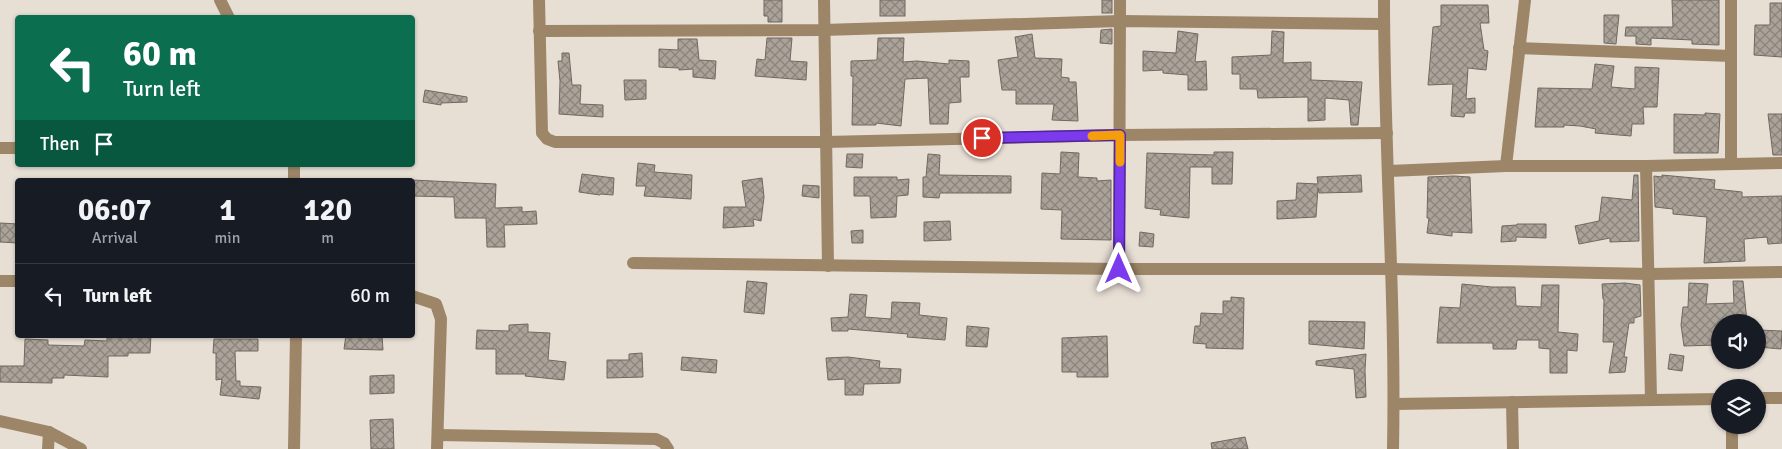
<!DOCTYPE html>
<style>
body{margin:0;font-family:Signika,sans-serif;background:#242831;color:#f1f3f6;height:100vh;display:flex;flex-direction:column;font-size:19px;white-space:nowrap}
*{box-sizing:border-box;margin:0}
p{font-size:16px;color:#9ea1a6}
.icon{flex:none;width:28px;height:28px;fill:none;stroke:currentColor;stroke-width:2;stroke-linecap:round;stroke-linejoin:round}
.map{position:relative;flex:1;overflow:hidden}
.panel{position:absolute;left:15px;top:178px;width:400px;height:160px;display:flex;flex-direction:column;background:#171b24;border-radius:5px;box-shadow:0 1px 4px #0004}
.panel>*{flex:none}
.top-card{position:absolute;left:15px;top:15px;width:400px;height:152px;border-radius:5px;box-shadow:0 1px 4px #0004;background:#0b6e4f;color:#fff;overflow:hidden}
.fabs{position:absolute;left:1711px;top:314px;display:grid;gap:10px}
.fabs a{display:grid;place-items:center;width:55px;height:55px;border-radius:50%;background:#171b24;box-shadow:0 1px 4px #0004;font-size:25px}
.pin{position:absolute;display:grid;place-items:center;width:42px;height:42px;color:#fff;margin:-21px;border:2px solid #fff;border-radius:50%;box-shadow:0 1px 5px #0007}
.me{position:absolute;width:55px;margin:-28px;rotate:0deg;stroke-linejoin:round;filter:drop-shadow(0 0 4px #0008)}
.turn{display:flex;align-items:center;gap:18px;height:105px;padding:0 25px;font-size:22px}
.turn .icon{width:65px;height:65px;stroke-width:2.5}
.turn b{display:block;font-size:35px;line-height:42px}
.then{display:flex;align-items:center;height:48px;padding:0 25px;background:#0003;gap:10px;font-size:19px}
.eta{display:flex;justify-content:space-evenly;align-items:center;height:85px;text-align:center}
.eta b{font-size:30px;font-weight:700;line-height:35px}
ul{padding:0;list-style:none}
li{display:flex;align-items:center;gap:15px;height:65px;padding:0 25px;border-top:1px solid #363941}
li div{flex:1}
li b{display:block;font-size:19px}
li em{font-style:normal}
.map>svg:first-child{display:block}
.building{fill:url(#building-cross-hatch);stroke:#716960}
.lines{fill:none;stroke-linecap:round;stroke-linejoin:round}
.minor{stroke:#9d8568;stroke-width:12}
.route-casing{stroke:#51269a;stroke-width:12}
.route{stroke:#7c3aed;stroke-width:9}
.slow{stroke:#f59e0b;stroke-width:9}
</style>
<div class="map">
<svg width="1782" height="449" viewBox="0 0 1782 449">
<defs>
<pattern id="building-cross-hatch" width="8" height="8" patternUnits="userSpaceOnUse" patternTransform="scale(1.25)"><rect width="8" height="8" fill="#aba399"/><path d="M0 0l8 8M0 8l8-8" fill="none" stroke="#8b847c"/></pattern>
</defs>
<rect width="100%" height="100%" fill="#e7ded4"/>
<g class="building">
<path d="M764 0H782V22H768V16H764Z"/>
<rect x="880" y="0" width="25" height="16"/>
<rect x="1102" y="0" width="10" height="13"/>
<path d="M1672 0H1719V45L1692 44V40L1651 38V45L1636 44V36H1625L1626 27H1673Z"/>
<path d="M1770 3H1782V57L1754 55 1755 25H1770Z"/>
<path d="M1441 5H1488L1489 23H1480L1484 50 1488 51 1486 70 1468 68 1466 99 1475 98V113H1465L1464 117 1451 116 1453 84 1428 85 1433 27 1441 26Z"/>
<path d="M1604 15H1619L1616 44 1604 43Z"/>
<path d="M1112 29V44L1100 43 1101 30Z"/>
<path d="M1178 31 1198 34 1195 62 1206 61 1207 90H1188V75L1163 73V70L1143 71V51L1176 53Z"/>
<path d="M1272 31 1284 32 1283 63 1311 62V80L1362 82 1358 125H1351L1349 100 1325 98V120L1308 121V97L1258 98 1257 89H1240V74H1232V57L1271 55Z"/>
<path d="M1032 34 1035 58 1062 59 1061 77 1069 78V82H1076L1078 121 1052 120 1054 104H1016V90H1002L998 60 1018 57 1015 37Z"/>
<path d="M767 38H792L790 61 807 62 806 80 755 76 757 59 765 60Z"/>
<path d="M878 38H904L903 62 917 61 949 64V60L969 61V77H960L961 102 949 103 948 124H930L928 78 905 79 901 126 876 123V125H852L853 76H851V61L877 60Z"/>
<path d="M678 39H697L699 60 716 61 715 79 693 77V69L679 70V68L659 67V49L678 50Z"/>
<path d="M562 53H569L572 85H581L580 104 603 105V117L559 114 560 81 558 61H562Z"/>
<path d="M1595 64 1614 66 1611 87 1635 89V67L1659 68 1657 107H1643L1644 124H1632L1631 136 1595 133 1596 129 1580 126 1564 125V127H1535L1538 88 1592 89Z"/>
<path d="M624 80H646V99L625 100Z"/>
<path d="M425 90 467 97V102L441 103V105L423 102Z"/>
<path d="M1705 113 1720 114 1718 153H1674V114L1705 115Z"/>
<path d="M1768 114H1782V155H1773Z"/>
<path d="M1061 152 1079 153 1078 177 1097 178V181L1111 180V240L1061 239 1062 210 1041 209 1042 173 1060 174Z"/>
<path d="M1214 152H1233L1232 184H1212V167H1190L1189 218 1160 215 1161 210 1145 208 1147 153 1214 155Z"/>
<path d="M847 154H863L862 168 846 167Z"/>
<path d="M928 154 940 155 939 175 1011 176V193H940L939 198 923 197V177H926Z"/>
<path d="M638 163 655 165 654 172 692 175 691 199 644 196 646 186H636Z"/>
<path d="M582 174 614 178 613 195 600 194V195L579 192Z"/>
<path d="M1361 175 1362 192 1319 193 1318 188 1316 217 1277 219V201L1296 200 1297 183 1318 184 1317 177Z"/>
<path d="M1634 175H1638L1639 241 1610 242V238L1579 244 1575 226 1599 221 1602 197 1632 200Z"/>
<path d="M1662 175 1715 180 1714 189 1742 192V197L1782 196V243L1768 244 1767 237 1744 239 1745 261 1704 263 1707 217 1673 214V209L1655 207 1654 176 1662 177Z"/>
<path d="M1454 176 1470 177 1472 233 1452 232V236L1427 233 1429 218H1427L1428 177Z"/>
<path d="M854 177H897V180L909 179 908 195 897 196 896 217 871 218 870 196H854Z"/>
<path d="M762 178 764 197 761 221 753 219 754 226 723 228 724 207H746L742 181Z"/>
<path d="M412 180 496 184 495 208 522 207V212L536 211 537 224 504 225 505 247H487L486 218H455L454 197 412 196Z"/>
<path d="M803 185 819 186V198L802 196Z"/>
<path d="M950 221 951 240 924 241V222Z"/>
<path d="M0 223 18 224V243L0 242Z"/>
<path d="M1517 224H1546V238L1516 237V241L1501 242 1502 226 1517 225Z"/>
<path d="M863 230V243H852L851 231Z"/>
<path d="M1140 232 1154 234 1153 247 1139 246Z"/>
<path d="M747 281 767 283 764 314 744 312Z"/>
<path d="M1733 281H1743L1747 322H1718L1719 345 1684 346 1681 325 1683 307H1688L1689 283 1708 284 1706 304 1734 303Z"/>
<path d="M1625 283 1640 285 1641 316 1634 318V323H1629L1624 357H1627L1625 372 1609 373 1614 342H1603L1604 299H1603L1602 284Z"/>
<path d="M1462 284 1492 287H1515L1516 306 1541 307 1542 285H1559L1558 332 1578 334 1577 351 1567 350V373H1550V349L1539 348V340H1517L1516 349H1493V343H1437L1440 307 1460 308Z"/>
<path d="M850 294 867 295 865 317 891 319 892 302 920 303 919 315 947 318 945 340 907 337 908 334 848 329V331H832L831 318 848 317Z"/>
<path d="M1231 297 1244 298 1243 349 1206 348V344L1193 343 1195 326H1200L1201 313 1223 314V301H1231Z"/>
<path d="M1309 321 1365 322 1364 349 1309 344Z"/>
<path d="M528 324V332L550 333 548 360 566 362 564 380 525 376 526 374H496V349H476L477 330 509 331V325Z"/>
<path d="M967 326 989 328 987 347 966 346Z"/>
<path d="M1758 330 1782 331 1781 349 1758 347Z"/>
<path d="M107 335H151L150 353H128V356H108V377L64 375V378H52V383L0 382V366H24L25 339 48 340V345L84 346 85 340 107 341Z"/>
<path d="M346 335H382L383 350 344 349Z"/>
<path d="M1107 336 1108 377H1077V372H1062V338Z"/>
<path d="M214 339H258V351H235L236 381H240V386L261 387 259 399 220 395 222 379 216 380V353H213Z"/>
<path d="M642 353 643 377 607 378V360H629V354Z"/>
<path d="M1366 354 1365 370 1366 397 1356 398 1354 369 1316 365V361Z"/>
<path d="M1670 354 1684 356 1682 371 1668 369Z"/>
<path d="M682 357 717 360 716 373 681 370Z"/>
<path d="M848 357 880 361 879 368 901 369 900 383 864 384 863 395H845V379L828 380 826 358Z"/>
<path d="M394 375V393L370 394V376Z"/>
<path d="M393 419 394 449H371L370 420Z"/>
<path d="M1245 437 1248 449H1212L1211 443Z"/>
</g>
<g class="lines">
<g class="minor">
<path d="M220 0 229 18"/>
<path d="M539 0 542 133 547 139 555 142H826L1120 135 1387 133"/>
<path d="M824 0 828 266"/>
<path d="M1384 0C1384 150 1396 299 1393 449"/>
<path d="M539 31 823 30 1120 21 1384 24"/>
<path d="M1519 48 1731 56"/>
<path d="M0 148H18"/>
<path d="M1731 164V0"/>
<path d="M294 165V180"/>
<path d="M1506 166 1525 0"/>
<path d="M1646 166 1651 399"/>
<path d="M1389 171 1506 166H1646L1782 163"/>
<path d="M633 263 1119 269H1391L1650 274 1782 272"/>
<path d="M1119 269 1120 0"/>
<path d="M0 281H18"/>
<path d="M412 296 436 304 441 319 437 449"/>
<path d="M1758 398H1782"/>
<path d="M1512 402 1513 449"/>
<path d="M1394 404 1720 399"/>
<path d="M0 421 49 432 81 449"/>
<path d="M438 435 656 439 664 443 668 449"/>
<path d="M48 449 49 432"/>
<path d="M294 449 296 335"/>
<path d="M1732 449V425"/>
</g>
</g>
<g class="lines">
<g class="route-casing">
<path id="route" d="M982 138 1120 135 1119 269"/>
</g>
<use href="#route" class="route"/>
<path class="slow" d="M1092 136 1120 135V162"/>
</g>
</svg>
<div class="fabs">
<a><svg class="icon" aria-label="sound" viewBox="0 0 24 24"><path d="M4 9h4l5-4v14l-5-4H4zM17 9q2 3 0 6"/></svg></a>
<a><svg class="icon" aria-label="layers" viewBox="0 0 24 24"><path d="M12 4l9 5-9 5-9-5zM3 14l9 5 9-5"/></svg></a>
</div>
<div class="pin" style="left:982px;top:138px;background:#d93025"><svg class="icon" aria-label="arrive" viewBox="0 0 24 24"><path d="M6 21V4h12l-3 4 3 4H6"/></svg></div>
<svg class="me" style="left:1119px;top:269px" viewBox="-20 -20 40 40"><path d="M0-17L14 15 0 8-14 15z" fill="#7c3aed" stroke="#fff" stroke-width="4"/></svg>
<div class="top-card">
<div class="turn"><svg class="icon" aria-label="left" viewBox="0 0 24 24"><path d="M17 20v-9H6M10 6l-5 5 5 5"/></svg><div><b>60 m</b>Turn left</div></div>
<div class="then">Then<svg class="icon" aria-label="arrive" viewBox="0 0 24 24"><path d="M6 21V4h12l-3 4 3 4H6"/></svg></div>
</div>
<section class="panel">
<div class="eta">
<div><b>06:07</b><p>Arrival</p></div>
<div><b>1</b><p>min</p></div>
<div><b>120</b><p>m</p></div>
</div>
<ul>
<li><svg class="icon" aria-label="left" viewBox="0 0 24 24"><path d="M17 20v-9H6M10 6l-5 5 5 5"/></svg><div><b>Turn left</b></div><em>60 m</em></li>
</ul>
</section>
</div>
